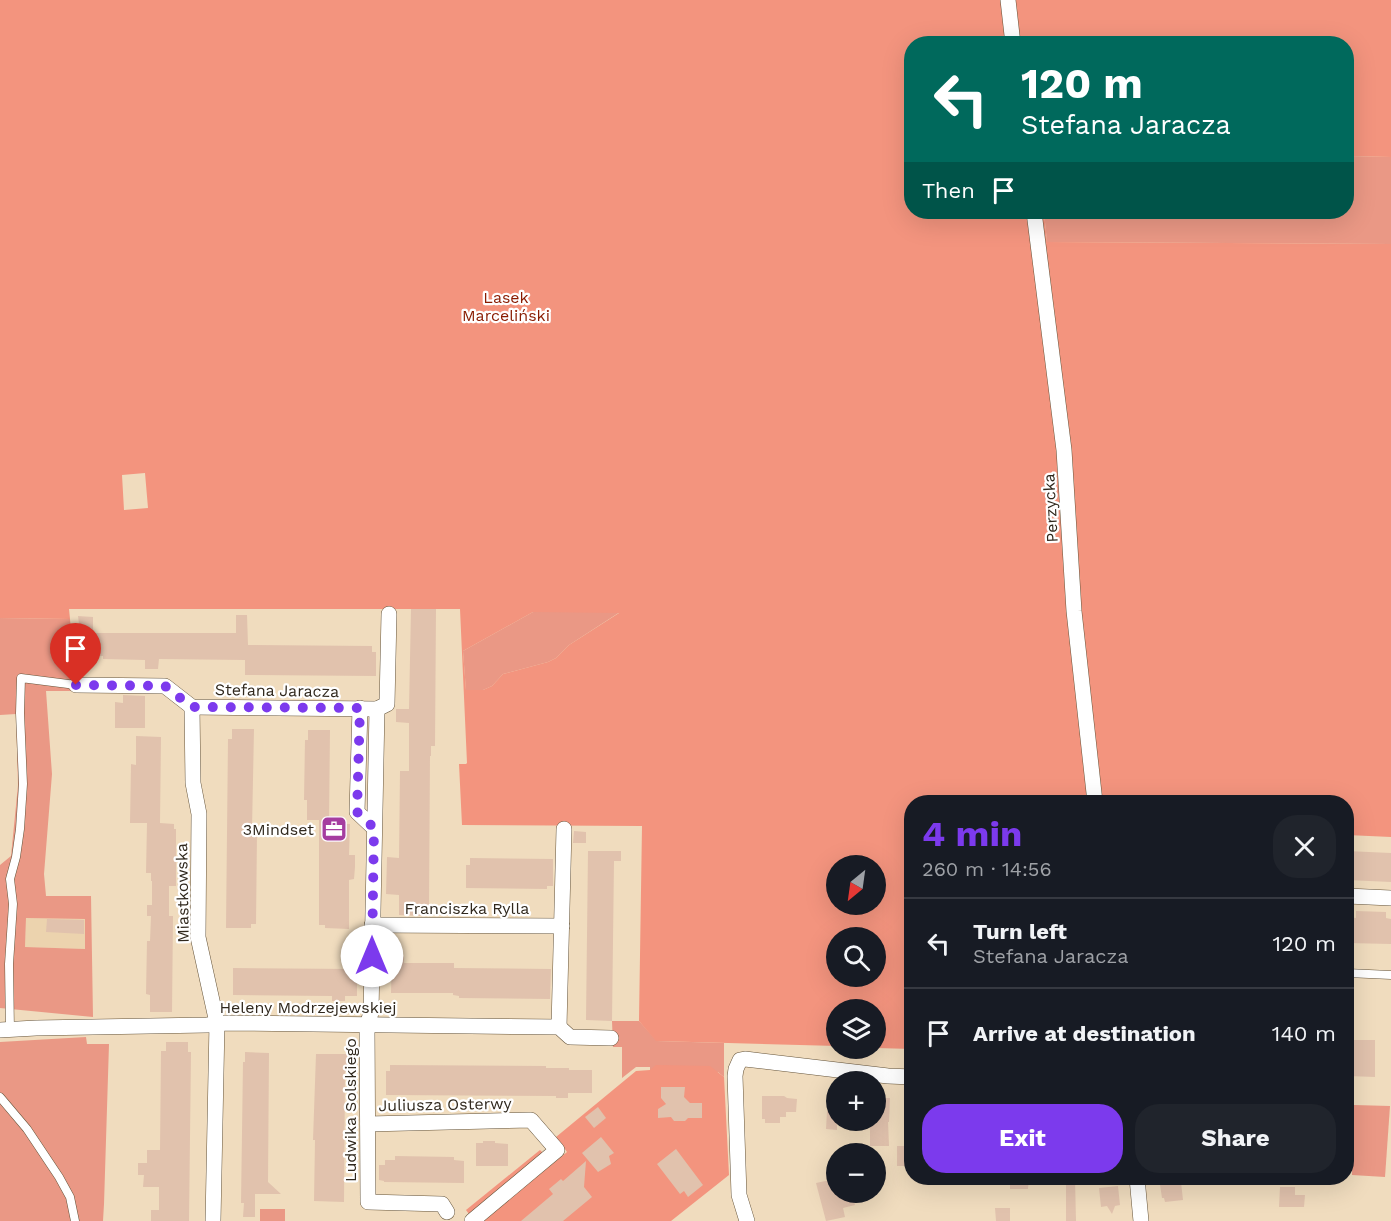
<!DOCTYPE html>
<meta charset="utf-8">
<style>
body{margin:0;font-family:"Work Sans",sans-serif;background:#20242c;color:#f1f3f6;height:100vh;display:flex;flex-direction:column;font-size:22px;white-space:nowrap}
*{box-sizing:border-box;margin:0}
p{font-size:20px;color:#9ea1a6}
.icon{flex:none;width:33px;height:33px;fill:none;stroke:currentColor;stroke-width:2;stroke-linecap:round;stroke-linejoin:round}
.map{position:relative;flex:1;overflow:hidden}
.drawer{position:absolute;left:904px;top:795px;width:450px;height:390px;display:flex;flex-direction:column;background:#171b24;border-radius:24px;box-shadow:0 6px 24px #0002}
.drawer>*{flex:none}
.top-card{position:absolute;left:904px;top:36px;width:450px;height:183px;border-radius:24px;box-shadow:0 6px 24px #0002;background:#00695c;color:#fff;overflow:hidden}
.needle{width:39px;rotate:209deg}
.fabs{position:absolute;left:826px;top:855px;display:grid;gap:12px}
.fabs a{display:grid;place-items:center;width:60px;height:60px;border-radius:50%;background:#171b24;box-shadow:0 6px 24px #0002;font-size:30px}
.pin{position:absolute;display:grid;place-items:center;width:51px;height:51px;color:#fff;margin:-62px -26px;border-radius:50% 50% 50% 0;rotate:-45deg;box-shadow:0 0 6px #0007}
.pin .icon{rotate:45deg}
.me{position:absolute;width:66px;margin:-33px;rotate:0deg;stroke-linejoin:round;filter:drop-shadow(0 0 4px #0008)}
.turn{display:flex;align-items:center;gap:21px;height:126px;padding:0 18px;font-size:27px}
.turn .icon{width:78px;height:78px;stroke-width:2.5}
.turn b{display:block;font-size:42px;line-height:51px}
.then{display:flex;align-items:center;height:57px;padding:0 18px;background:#0003;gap:12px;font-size:22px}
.round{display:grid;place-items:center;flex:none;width:63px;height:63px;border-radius:24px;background:#20242c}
.overview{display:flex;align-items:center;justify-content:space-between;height:102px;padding:0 18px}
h1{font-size:36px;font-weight:700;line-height:45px;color:#7c3aed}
.primary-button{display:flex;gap:12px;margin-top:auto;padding:12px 18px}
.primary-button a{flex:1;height:69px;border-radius:24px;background:#7c3aed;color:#fff;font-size:24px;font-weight:700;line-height:69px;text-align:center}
.primary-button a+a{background:#20242c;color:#f1f3f6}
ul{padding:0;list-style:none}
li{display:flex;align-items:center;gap:18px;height:90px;padding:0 18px;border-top:2px solid #363941}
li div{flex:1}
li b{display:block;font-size:22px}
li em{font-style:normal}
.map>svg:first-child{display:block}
.built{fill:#ecd3ae}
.green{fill:#ea9885;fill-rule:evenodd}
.forest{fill:#f3947e;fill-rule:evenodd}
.building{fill:#e1c2ad}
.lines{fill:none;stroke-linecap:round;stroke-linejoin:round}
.lane-casing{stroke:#65543a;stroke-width:9}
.street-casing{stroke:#65543a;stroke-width:16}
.lane{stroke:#fff;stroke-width:8}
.street{stroke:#fff;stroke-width:15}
.route{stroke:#7c3aed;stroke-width:10;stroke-dasharray:0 18}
.labels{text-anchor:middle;stroke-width:4.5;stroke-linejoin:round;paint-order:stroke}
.park-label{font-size:16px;fill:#891b00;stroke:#fff}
.street-label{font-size:16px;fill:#30281d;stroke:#fff}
.poi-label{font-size:16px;fill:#30281d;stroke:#fff;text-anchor:end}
</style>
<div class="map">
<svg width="1391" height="1221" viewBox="0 0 1391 1221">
<rect width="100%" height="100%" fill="#f0dcbe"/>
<path class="built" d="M26 918 86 919 85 949 25 947Z"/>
<g class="green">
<path d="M1347 156 1391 157V244L1047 242 1044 212H1347Z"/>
<path d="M533 612H620L569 645 556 658 548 662 503 674 492 686 483 690 466 691 463 651Z"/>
<path d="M0 618 70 619 76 691H46L52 774 44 874 46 896H91L93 1017 0 1008V865L11 856 18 785 16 714 0 715ZM26 918 85 919V949L25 947Z"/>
<path d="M612 1021H639L657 1041 724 1043V1077L718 1072 650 1070V1067H636L622 1078V1047H613Z"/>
<path d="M86 1037 87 1044H109L104 1204 103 1221H0V1042Z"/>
<path d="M1354 1105 1390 1106 1385 1177 1352 1175Z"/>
<rect x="260" y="1209" width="25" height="12"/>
</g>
<g class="forest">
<path d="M0 0H1391V157L1347 156V44H912V212H1044L1047 242 1391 244V837L1347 835V802H912V1049L876 1048V1010H837V1046L656 1041 639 1021 642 826 462 825 459 764H466L467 763 460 609H69L70 619 0 618ZM145 473 148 508 124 510 122 475ZM533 612 619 613 569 645 556 658 548 662 503 674 492 686 483 690H466L463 651ZM837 866H876V904H837ZM837 938H876V976H837Z"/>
<path d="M656 1065 710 1066 724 1077 729 1175 671 1221H483L567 1152 556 1137 636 1071 650 1070Z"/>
<path d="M540 1150 543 1153 469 1214 466 1210Z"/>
</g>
<g class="building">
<path d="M411 609H436L435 746H431V756H430L429 908H424V916L399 915V895L386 894 387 857 399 858 400 771H409V723L396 722V709H409Z"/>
<path d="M236 615H247L248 645 372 646V652H376V676L245 675V660L159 659 158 669H145V660L103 659V656H83L78 616 93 617V633H236Z"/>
<path d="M123 695 145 696V728H115V702L123 703Z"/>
<path d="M232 729H254L252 829H255V833H257L256 924H251V928H226L228 739H232Z"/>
<path d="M308 730H330L329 823 350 824 349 855H355V867L354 879 349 880V929L325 928V925H319V820H307V800H304L305 740H308Z"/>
<path d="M136 736 161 737 160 823 174 824V829H176V886H169V916H173L172 1012H150V995L146 994 147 941H150L151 916H147V905H152V881H151V873H146L147 823H130L131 764 136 765Z"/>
<path d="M574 831 586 832V843H573Z"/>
<path d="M588 851H621V861H614L612 1021 586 1020Z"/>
<path d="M1347 851 1391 853V882L1347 880Z"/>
<path d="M470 858 553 859V886H547V889L466 888V865H470Z"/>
<path d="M1356 911 1386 912V918L1391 919V944L1347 943V917L1356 918Z"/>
<path d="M47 919 84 920V934L46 932Z"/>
<path d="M392 956H404V963H454V968L551 969 550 999 459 998V996L453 995V993H391Z"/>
<path d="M233 968 353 969 354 975H357V996H345V1001H332V996L233 995Z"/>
<path d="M1348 1040H1375V1077L1348 1076Z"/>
<path d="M166 1042H188V1052H191L189 1221H151V1210H159V1187H143L144 1175H138V1163H147V1150H160L161 1051H166Z"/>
<path d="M245 1052 269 1053 268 1182 281 1194H255V1217H243L244 1203H241L243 1062H245Z"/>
<path d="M316 1054H352V1072H345L344 1202 314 1201 315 1140H313Z"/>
<path d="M390 1065 546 1066V1068H569V1070H592V1093H568V1098H556V1096L386 1095V1071H390Z"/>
<path d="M661 1087H685L684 1097 690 1103H702V1118H688L685 1121H674L671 1117 658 1118V1109L666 1104 661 1098Z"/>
<path d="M762 1096H784L787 1098 797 1099 796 1112H786V1117H780V1123H765V1119H762Z"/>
<path d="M876 1098H890L889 1122H888L889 1146H870V1120H876Z"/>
<path d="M598 1107 606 1118 594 1128 585 1117Z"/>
<path d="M827 1111H837V1130L826 1129Z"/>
<path d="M601 1137 614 1153 609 1156 611 1164 598 1172 582 1153Z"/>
<path d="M483 1141H495V1143L508 1144V1166H476V1143H483Z"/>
<rect x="897" y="1146" width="15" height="20"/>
<path d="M676 1149 703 1185 688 1197 684 1191 680 1194 657 1164Z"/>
<path d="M395 1156 454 1157V1160L464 1161V1183L384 1182V1181L379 1180V1165H385V1160H395Z"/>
<path d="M586 1161 584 1187 592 1197 563 1221H521L553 1194 549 1189 561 1179 563 1181Z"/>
<path d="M1010 1178H1029L1028 1189H1010Z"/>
<path d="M1066 1178H1075L1076 1221H1066Z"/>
<path d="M1159 1178H1174L1175 1183 1181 1182 1183 1200 1165 1202 1164 1198H1162Z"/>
<path d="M830 1180 834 1193 852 1192 855 1205 843 1208 845 1217 826 1221 816 1183Z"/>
<path d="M1118 1186 1120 1205 1115 1206 1112 1214 1107 1206 1101 1207 1099 1188Z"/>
<path d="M1280 1187H1295V1195H1305L1304 1207H1279Z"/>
<path d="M995 1208H1010V1221H996Z"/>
</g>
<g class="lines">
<g class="lane-casing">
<g id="lane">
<path d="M1347 973 1391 975"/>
<path d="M10 1030 9 964 13 904 10 879 16 857 20 829 23 784 20 713 21 678 76 685"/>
<path d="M0 1097 27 1129 59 1177 70 1197 75 1221"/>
</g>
</g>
<g class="street-casing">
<g id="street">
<path d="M1008 0 1013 44"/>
<path d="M1034 212 1064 450 1074 611 1095 802"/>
<path d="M389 614 387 704 377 709 371 1013 367 1025 368 1202 442 1204 447 1212"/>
<path d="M76 685 165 686 192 707 377 709"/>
<path d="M192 707 193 783 199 814 198 937 217 1023 213 1221"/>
<path d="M360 708 357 812 374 828"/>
<path d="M1347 896 1391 898"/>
<path d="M372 925 562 926"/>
<path d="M559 1027 564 829"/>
<path d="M0 1030 36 1028 207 1025 225 1023 559 1027 570 1037 611 1038"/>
<path d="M368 1124 531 1120 557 1150 472 1221"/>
<path d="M1137 1178 1141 1221"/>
<path d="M747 1221 739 1195 735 1076 736 1069 740 1060 745 1059 888 1076 912 1077"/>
</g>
</g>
<use href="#lane" class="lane"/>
<use href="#street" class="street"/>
</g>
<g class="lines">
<path class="route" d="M76 685 165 686 192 707 360 708 357 812 374 828 372 956"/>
</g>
<defs>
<g id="office-square" transform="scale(1.35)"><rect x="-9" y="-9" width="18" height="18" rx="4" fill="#a53da0" stroke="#fff"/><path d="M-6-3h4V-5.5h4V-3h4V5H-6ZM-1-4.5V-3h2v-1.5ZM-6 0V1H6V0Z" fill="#fff"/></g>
</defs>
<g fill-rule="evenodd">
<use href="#office-square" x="334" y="829"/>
</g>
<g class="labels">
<g class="park-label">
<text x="506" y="303">Lasek<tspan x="506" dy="18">Marceliński</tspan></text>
</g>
<g class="street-label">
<text transform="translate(1050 508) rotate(-93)" y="6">Perzycka</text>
<text transform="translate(277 690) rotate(1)" y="6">Stefana Jaracza</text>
<text transform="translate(182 893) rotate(-91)" y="6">Miastkowska</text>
<text x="467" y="914">Franciszka Rylla</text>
<text x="308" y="1013">Heleny Modrzejewskiej</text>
<text transform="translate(445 1104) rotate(-1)" y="6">Juliusza Osterwy</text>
<text transform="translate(350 1110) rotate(-90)" y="6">Ludwika Solskiego</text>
</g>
<g class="poi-label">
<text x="314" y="835">3Mindset</text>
</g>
</g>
</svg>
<div class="fabs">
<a><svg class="needle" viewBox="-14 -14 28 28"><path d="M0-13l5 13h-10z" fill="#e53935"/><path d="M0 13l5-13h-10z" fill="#9ea1a6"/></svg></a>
<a><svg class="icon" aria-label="search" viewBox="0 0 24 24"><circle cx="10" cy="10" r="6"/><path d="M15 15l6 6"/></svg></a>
<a><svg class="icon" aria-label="layers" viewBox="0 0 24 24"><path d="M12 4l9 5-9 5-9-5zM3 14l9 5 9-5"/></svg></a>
<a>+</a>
<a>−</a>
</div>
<div class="pin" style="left:76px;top:685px;background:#d93025"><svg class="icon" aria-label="arrive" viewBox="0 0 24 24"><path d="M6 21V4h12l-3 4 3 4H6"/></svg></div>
<svg class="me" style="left:372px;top:956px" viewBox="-20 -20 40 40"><circle r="19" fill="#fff"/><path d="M0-13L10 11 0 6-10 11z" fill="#7c3aed"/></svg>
<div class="top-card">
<div class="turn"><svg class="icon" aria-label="left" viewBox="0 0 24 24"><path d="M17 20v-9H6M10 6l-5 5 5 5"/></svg><div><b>120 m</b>Stefana Jaracza</div></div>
<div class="then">Then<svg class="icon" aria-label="arrive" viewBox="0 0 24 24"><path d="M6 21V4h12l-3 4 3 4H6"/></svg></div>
</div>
<section class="drawer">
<div class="overview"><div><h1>4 min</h1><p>260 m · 14:56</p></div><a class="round"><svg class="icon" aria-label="close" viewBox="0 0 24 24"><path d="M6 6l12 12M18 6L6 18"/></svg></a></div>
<ul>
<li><svg class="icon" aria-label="left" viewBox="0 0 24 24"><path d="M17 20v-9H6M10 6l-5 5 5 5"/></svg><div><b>Turn left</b><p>Stefana Jaracza</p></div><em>120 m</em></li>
<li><svg class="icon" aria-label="arrive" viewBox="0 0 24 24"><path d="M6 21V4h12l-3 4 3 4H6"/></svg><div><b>Arrive at destination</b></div><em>140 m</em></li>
</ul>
<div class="primary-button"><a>Exit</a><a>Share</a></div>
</section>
</div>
